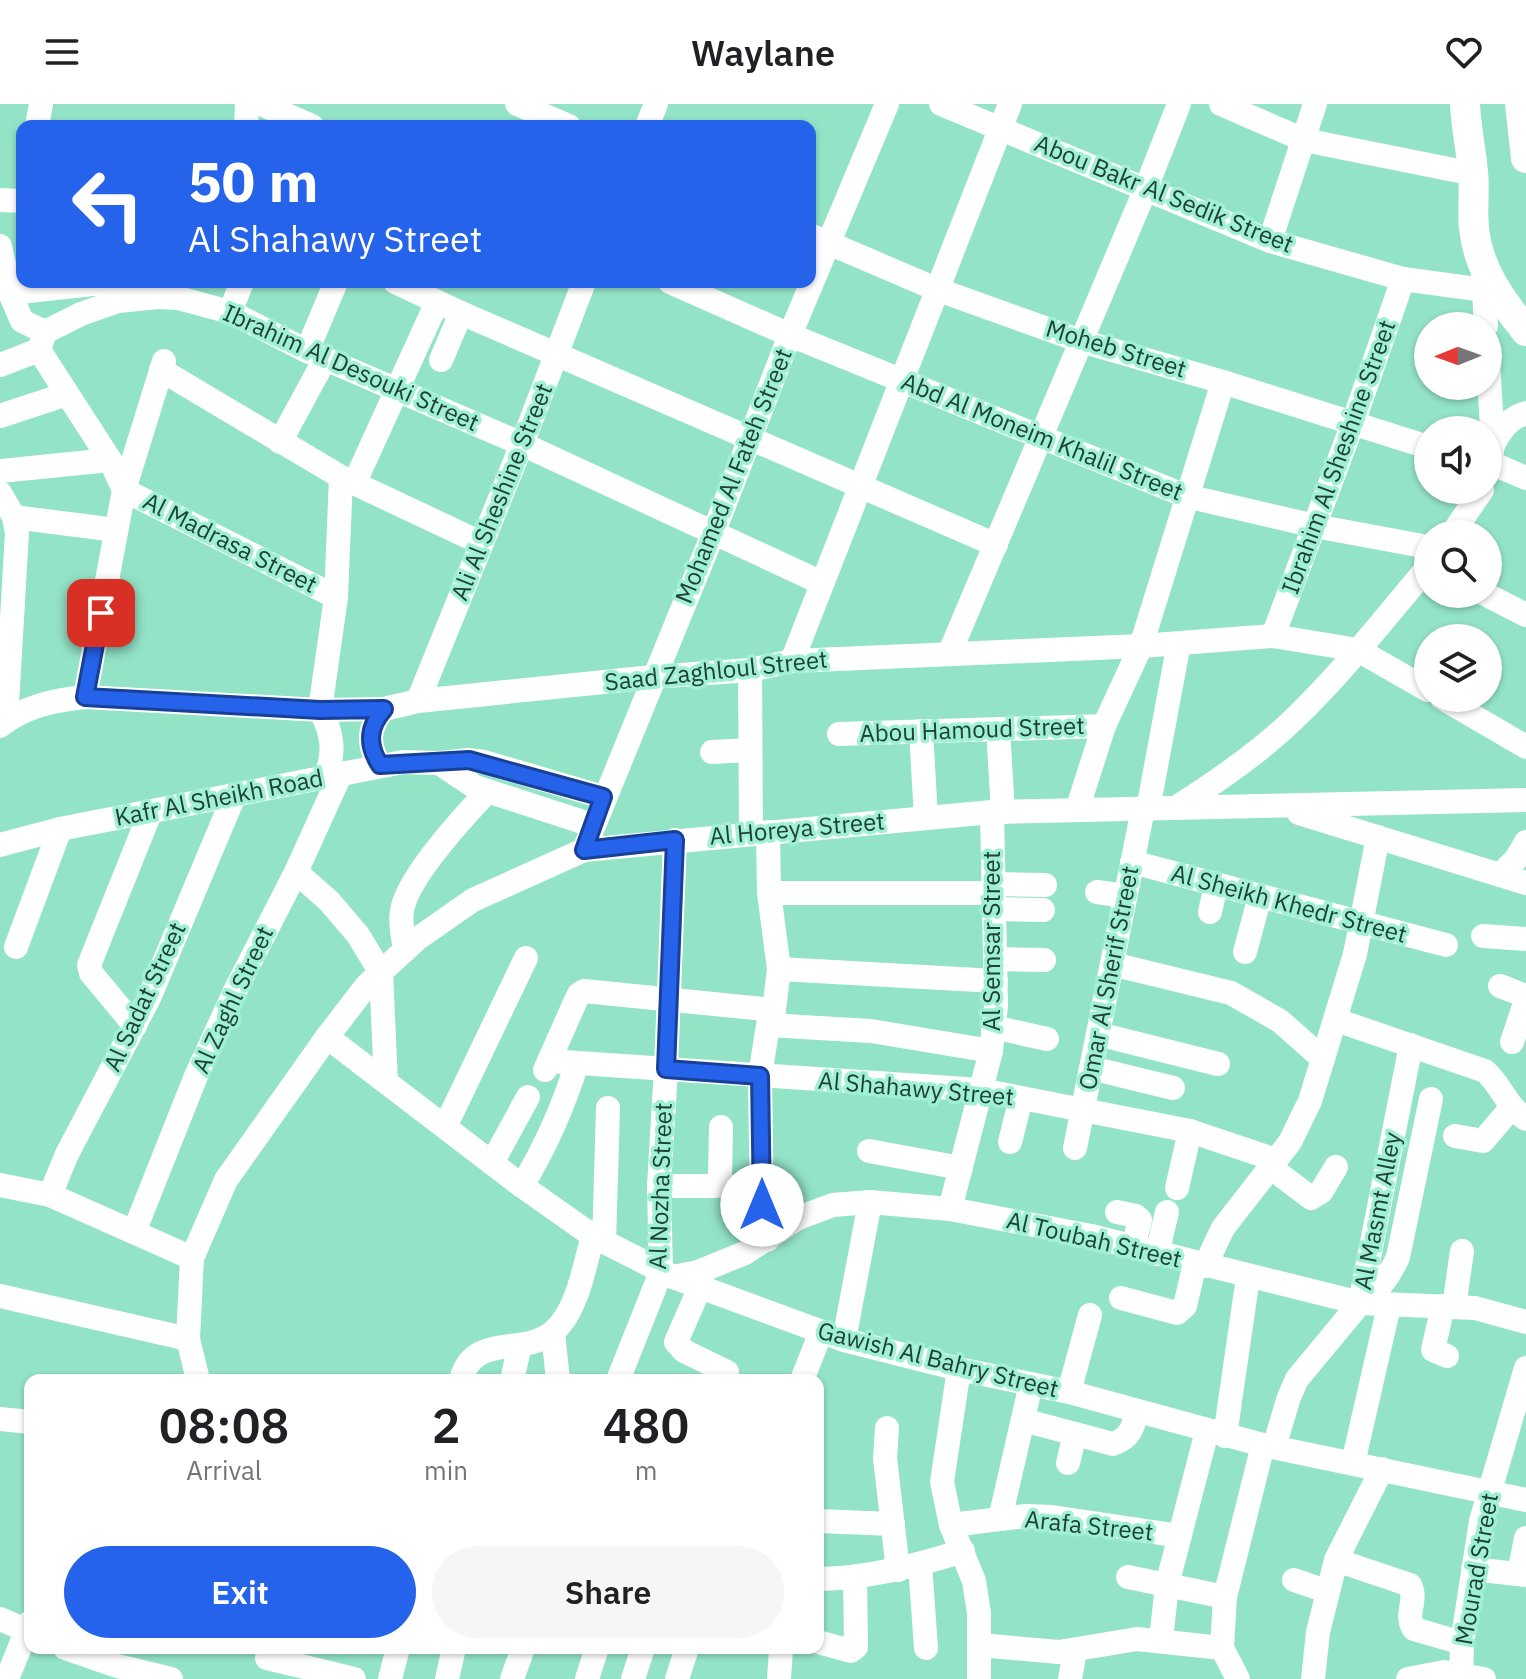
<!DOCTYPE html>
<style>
body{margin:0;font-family:"IBM Plex Sans",sans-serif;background:#f6f6f6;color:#202124;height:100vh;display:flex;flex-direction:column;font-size:30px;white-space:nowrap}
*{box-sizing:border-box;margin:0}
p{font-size:26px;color:#757577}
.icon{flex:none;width:44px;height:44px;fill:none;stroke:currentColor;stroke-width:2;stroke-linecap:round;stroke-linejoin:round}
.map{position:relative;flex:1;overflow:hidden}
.panel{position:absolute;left:24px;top:1270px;width:800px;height:280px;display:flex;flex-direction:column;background:#fff;border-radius:16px;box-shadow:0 2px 6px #0004}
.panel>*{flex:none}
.top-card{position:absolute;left:16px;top:16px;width:800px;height:168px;border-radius:16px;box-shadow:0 2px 6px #0004;background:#2563eb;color:#fff;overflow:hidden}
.needle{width:52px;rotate:269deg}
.tools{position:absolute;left:1414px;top:208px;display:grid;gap:16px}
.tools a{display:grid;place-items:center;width:88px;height:88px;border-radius:50%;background:#fff;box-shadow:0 2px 6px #0004;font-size:40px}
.pin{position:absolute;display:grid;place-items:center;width:68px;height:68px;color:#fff;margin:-34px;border-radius:16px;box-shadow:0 4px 12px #0006}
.me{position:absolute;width:88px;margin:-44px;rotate:0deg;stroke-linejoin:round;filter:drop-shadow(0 0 6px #0008)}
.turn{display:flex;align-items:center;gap:28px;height:168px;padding:0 40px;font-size:36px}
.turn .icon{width:104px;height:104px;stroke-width:2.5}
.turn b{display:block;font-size:56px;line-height:68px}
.eta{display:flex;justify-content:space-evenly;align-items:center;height:136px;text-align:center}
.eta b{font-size:48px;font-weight:600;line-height:56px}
.button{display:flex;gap:16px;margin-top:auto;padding:16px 40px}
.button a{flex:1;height:92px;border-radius:48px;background:#2563eb;color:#fff;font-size:32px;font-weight:600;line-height:92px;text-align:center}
.button a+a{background:#f6f6f6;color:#202124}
header{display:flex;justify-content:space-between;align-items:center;height:104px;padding:0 40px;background:#fff;font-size:36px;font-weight:600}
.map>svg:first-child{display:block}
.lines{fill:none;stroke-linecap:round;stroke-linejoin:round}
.minor{stroke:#fff;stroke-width:24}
.major{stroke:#fff;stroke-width:30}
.route-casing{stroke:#184099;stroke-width:20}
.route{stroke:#2563eb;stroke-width:14}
.labels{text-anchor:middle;stroke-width:7;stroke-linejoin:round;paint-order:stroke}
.street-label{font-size:24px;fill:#1e4035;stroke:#a0f1d4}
</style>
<header><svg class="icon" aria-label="menu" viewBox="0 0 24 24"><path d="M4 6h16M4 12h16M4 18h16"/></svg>Waylane<svg class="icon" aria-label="heart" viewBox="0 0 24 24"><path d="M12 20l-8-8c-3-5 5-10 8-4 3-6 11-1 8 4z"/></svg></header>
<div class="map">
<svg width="1526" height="1575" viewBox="0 0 1526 1575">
<rect width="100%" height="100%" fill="#93e3c7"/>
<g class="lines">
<g class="minor">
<path d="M261 0 312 22"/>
<path d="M517 0 569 22"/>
<path d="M941 0 1270 137 1403 175 1484 186"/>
<path d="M1221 0 1304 36 1474 70"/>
<path d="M37 22 41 0"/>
<path d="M246 22 247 0"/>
<path d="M647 22 656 0"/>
<path d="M0 96 22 97"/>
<path d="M810 131 936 185 1081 237 1223 278 1428 343"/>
<path d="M1270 137 1315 0"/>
<path d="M0 142 10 189 22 217 45 228 39 246 110 356 124 386 85 593"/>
<path d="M1483 170 1486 222"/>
<path d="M395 178 461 209 996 441"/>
<path d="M670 178 790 231 1186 392 1315 422 1428 443"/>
<path d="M10 189 93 180 162 178"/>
<path d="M230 208 242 178"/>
<path d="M45 228 81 210 118 197 158 193 178 194 230 208 307 247 522 340 822 479"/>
<path d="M307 247 336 178"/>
<path d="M441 256 461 209"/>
<path d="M164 257 124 386 336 493"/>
<path d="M1488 257 1493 341 1488 369"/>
<path d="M0 261 39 246"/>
<path d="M161 266 341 373 481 439"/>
<path d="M0 312 67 290"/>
<path d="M280 338 325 255"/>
<path d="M1493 341C1501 325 1509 314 1526 309"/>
<path d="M1491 359 1526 374"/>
<path d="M0 367 110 356"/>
<path d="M354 380 437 198"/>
<path d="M0 389 14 413 17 429 6 617"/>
<path d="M14 413 116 426"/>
<path d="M1452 430 1482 386"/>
<path d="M1485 490 1526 511"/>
<path d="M1273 532 1353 319 1403 175"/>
<path d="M950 548 1146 84 1179 0"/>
<path d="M792 557 1010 0"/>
<path d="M750 566 751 729"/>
<path d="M1442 594 1526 643"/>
<path d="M418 597 522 340 584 178"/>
<path d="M0 622C25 602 55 596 85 593L320 606 384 605 418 597 653 573 750 566 792 557 1141 542 1273 532 1358 546 1428 586"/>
<path d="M998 625 1003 708"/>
<path d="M921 627 926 714"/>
<path d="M839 630 1104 622"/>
<path d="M712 648 750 646"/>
<path d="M439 659 475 683 592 721"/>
<path d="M380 661C367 641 368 623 384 605"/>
<path d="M326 672C335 648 333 629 320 606L336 493 341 373"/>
<path d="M1177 703C1218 677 1259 649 1294 615 1343 568 1384 515 1428 463"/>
<path d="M1148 705 1179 539"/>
<path d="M1077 706 1104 622 1141 542 1223 278"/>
<path d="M1299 709 1526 779"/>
<path d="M0 741 60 725 403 658 439 659 469 656 484 658 603 693"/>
<path d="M584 746 713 430 790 231 887 0"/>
<path d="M1132 758 1446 841"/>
<path d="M296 768 329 797 358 831 381 869 386 978"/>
<path d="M1500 771 1517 754 1526 738"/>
<path d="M994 780 1045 781"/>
<path d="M1097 788 1125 792"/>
<path d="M769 789H994"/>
<path d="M994 805 1043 806"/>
<path d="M1210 808 1216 781"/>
<path d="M1483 832 1526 835"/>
<path d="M16 843 60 725"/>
<path d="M405 846C403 832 399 816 403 802 411 770 464 712 488 687"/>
<path d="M1245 848 1260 792"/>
<path d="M995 855 1044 856"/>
<path d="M1112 860 1231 889 1280 917 1323 955"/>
<path d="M779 865 996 877"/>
<path d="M1500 882 1526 892"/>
<path d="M1336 916 1485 967C1502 982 1506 1002 1526 1015"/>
<path d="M768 921 871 927 991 947"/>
<path d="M135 922 91 869 89 861 150 709"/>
<path d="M993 923 1047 935"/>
<path d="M1098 930 1218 960"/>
<path d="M327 933 522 1082 593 1132 673 1173 844 1236 959 1265 1069 1288 1263 1341 1526 1396"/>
<path d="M1512 938 1526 896"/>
<path d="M549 957 981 986 1190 1027 1276 1056"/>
<path d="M1091 964 1173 984"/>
<path d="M545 966 576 896 579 890 584 887 774 906"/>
<path d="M445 1023 526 854"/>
<path d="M1455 1032 1483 1037 1511 1004"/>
<path d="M1010 1038 1021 994"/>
<path d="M1075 1044 1143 705"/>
<path d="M869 1047 961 1064"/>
<path d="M492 1059 528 993"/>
<path d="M1270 1063 1311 1094 1321 1088 1336 1063"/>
<path d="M0 1081 50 1091 192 1154"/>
<path d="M522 1082C546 1042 563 1004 577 959"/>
<path d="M659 1082H716L720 1073 721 1023"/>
<path d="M1177 1084 1190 1027"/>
<path d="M50 1091 67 1050 149 894 234 692"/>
<path d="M950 1105 991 947 996 902 992 708"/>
<path d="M1117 1108 1136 1112 1140 1116 1133 1143"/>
<path d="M134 1128 196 972 235 887 296 768 341 669"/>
<path d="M767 1136 762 1114 760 972 768 921 774 906 779 865 769 789 768 728"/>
<path d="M604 1138 608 1004"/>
<path d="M1157 1150 1167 1108"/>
<path d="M1205 1162 1223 1124 1290 1038 1310 997 1355 850 1378 733"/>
<path d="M673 1173 698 1168 745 1149 798 1114 833 1101 870 1098 950 1105 1091 1132 1360 1199 1475 1204 1526 1218"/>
<path d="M700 1183 676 1238 684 1247 727 1268"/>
<path d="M0 1192 188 1235"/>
<path d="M1121 1194 1177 1209 1185 1202 1195 1159"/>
<path d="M1360 1199C1379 1186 1389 1173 1398 1153L1431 995"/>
<path d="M1443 1202 1433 1246 1447 1252"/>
<path d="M1454 1203 1462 1147"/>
<path d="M553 1229 558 1276"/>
<path d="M844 1236 870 1098"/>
<path d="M959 1265 942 1378 951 1421 974 1477 979 1509V1575"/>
<path d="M198 1276 188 1235 192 1154 226 1076 327 933 367 881 417 835 473 796 584 746 992 708 1526 696"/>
<path d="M461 1276C473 1228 523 1253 553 1228 578 1207 584 1162 593 1132"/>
<path d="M512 1276 520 1241"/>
<path d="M618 1276 661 1168 659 1082 666 965 675 736"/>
<path d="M802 1276 821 1228"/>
<path d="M1069 1288 1090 1211"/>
<path d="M0 1315 30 1318"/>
<path d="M1023 1316 1113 1340C1130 1334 1133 1324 1137 1307"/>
<path d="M887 1324 885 1354 898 1466"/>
<path d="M1225 1332 1248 1173"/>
<path d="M1274 1343 1289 1293 1297 1275 1360 1199 1411 941"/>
<path d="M1068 1359 1075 1330"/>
<path d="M1353 1359 1389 1202"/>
<path d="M1000 1415 1031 1280"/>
<path d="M818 1417 893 1420"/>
<path d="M951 1421 1026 1412 1052 1413 1180 1432"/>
<path d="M1336 1456 1410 1481C1418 1496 1404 1511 1414 1525L1462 1539"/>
<path d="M920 1460 926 1544"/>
<path d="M1473 1465 1526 1471"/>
<path d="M1519 1470 1526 1434"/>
<path d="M1128 1473 1225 1493"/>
<path d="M818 1475C869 1474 915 1462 963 1447"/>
<path d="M1294 1476 1326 1487"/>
<path d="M0 1515 30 1528"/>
<path d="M1161 1536 1167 1481 1207 1327"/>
<path d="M818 1538 851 1547 856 1543 855 1474"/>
<path d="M979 1541 1059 1548 1137 1535 1222 1544"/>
<path d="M65 1544 117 1562 171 1575"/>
<path d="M267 1554 354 1575"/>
<path d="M7 1575 30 1518"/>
<path d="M390 1575 398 1544"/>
<path d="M447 1575 454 1544"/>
<path d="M512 1575 523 1544"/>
<path d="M587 1575 597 1544"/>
<path d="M633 1575 643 1544"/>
<path d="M677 1575 687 1544"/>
<path d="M779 1575 781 1544"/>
<path d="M1070 1575 1075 1547"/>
<path d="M1238 1575 1222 1544 1225 1493 1263 1341"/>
<path d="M1313 1575 1318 1528 1336 1456 1382 1365"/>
<path d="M1408 1575 1444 1568 1484 1575"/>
<path d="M1461 1575 1462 1539 1481 1417 1526 1264"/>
</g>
<g class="major">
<path d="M1465 0C1466 23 1471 45 1473 68 1475 86 1472 105 1474 124 1478 165 1501 196 1526 227"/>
<path d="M1520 0 1526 54"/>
</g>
</g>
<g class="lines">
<g class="route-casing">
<path id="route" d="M101 509 85 593 320 606 384 605C368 623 367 641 380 661L469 656 603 693 584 746 675 736 666 965 760 972 762 1101"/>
</g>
<use href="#route" class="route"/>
</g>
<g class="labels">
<g class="street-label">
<text transform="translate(1164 90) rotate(22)" y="8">Abou Bakr Al Sedik Street</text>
<text transform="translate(1116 245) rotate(17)" y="8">Moheb Street</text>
<text transform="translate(351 264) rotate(24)" y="8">Ibrahim Al Desouki Street</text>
<text transform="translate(1042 333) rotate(22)" y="8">Abd Al Moneim Khalil Street</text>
<text transform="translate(1339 353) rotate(-70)" y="8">Ibrahim Al Sheshine Street</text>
<text transform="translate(734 372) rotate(-68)" y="8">Mohamed Al Fateh Street</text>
<text transform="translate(502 388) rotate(-68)" y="8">Ali Al Sheshine Street</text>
<text transform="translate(230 439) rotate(27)" y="8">Al Madrasa Street</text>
<text transform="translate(716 567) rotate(-6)" y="8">Saad Zaghloul Street</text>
<text transform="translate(972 626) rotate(-2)" y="8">Abou Hamoud Street</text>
<text transform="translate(219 694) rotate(-11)" y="8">Kafr Al Sheikh Road</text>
<text transform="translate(797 725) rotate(-5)" y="8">Al Horeya Street</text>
<text transform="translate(1289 800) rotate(15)" y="8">Al Sheikh Khedr Street</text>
<text transform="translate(992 837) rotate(-90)" y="8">Al Semsar Street</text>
<text transform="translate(1109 874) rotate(-79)" y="8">Omar Al Sherif Street</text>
<text transform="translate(145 893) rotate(-65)" y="8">Al Sadat Street</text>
<text transform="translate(233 896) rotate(-65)" y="8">Al Zaghl Street</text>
<text transform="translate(916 985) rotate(5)" y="8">Al Shahawy Street</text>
<text transform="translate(661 1082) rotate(-88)" y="8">Al Nozha Street</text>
<text transform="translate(1378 1107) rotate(-79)" y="8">Al Masmt Alley</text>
<text transform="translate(1094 1136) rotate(13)" y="8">Al Toubah Street</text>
<text transform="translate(938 1256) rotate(14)" y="8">Gawish Al Bahry Street</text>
<text transform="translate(1089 1422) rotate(6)" y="8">Arafa Street</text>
<text transform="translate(1477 1465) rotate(-80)" y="8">Mourad Street</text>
</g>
</g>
</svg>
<div class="tools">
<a><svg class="needle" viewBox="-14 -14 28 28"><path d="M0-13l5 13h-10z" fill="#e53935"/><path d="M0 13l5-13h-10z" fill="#757577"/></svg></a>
<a><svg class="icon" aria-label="sound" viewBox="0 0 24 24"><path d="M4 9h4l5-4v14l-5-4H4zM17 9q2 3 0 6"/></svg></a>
<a><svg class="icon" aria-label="search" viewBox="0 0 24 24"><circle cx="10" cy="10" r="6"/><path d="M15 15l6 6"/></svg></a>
<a><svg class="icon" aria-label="layers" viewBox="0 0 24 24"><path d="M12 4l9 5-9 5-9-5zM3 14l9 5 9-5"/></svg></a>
</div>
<div class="pin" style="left:101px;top:509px;background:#d93025"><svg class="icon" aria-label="arrive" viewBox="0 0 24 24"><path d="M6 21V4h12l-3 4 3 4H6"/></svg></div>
<svg class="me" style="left:762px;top:1101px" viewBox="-20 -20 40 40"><circle r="19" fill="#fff"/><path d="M0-13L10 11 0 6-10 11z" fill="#2563eb"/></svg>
<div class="top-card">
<div class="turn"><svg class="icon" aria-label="left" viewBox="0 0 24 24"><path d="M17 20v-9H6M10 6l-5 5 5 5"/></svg><div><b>50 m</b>Al Shahawy Street</div></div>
</div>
<section class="panel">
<div class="eta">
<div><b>08:08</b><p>Arrival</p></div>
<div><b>2</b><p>min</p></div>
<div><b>480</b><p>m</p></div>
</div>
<div class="button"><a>Exit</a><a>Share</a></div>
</section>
</div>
